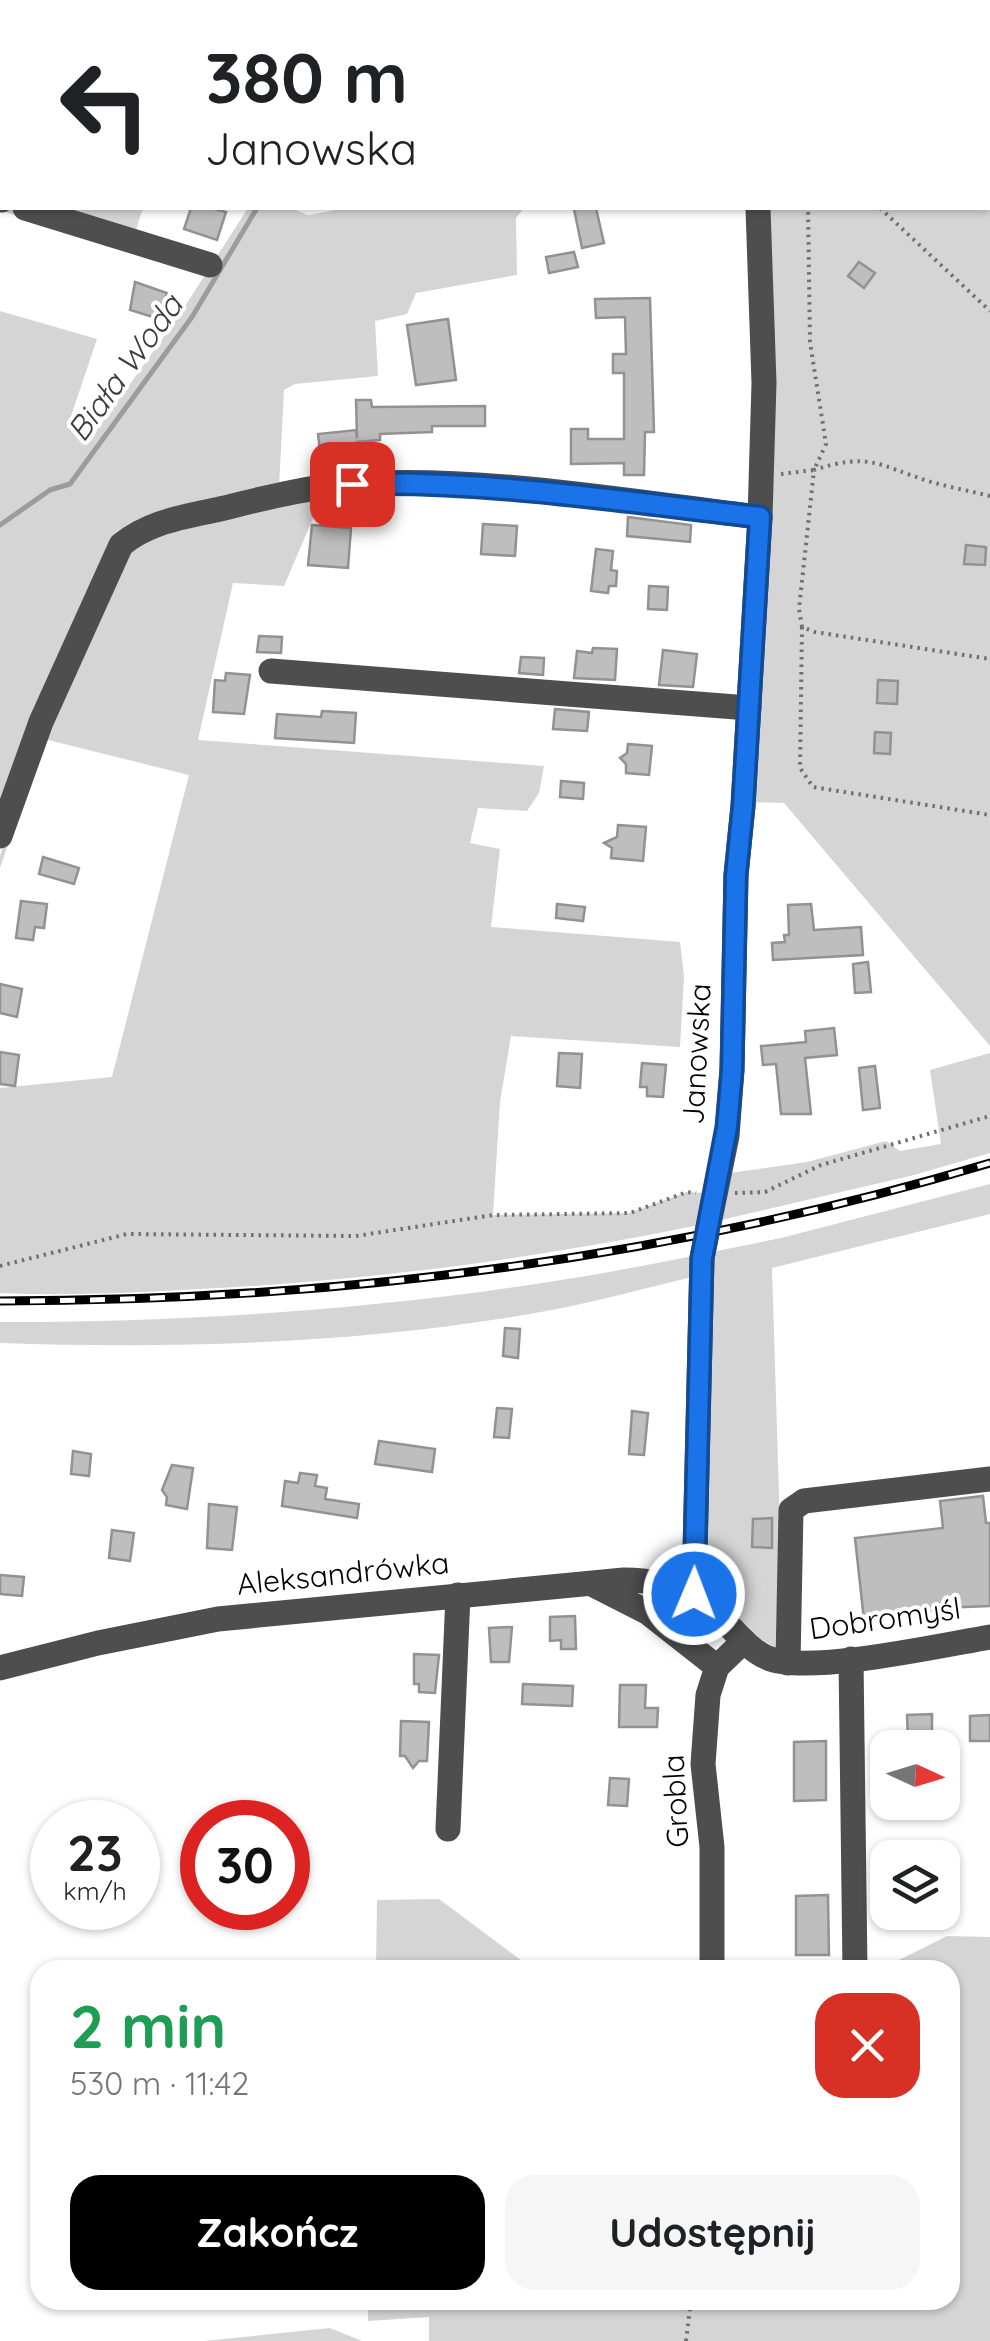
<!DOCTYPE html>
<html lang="pl">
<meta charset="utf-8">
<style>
body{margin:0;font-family:Quicksand,sans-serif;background:#f6f6f6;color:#202124;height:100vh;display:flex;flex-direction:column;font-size:38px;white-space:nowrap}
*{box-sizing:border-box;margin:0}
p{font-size:32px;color:#757577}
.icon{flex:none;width:55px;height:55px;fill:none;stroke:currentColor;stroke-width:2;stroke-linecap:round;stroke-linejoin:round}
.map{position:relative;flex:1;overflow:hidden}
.details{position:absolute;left:30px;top:1960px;width:930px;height:350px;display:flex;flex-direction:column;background:#fff;border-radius:30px;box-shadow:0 2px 8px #0004}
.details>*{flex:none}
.top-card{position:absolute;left:0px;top:0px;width:990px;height:210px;box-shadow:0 2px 8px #0004;background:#fff;color:#202124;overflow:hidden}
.needle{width:65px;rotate:94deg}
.tools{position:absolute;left:870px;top:1730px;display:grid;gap:20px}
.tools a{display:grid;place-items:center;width:90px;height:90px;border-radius:20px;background:#fff;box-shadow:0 2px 8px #0004;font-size:50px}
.speed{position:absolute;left:30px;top:1800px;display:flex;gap:20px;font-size:50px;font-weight:700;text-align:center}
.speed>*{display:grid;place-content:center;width:130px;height:130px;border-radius:50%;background:#fff;box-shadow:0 2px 8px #0004;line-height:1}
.speed small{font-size:25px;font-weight:400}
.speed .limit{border:15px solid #d22;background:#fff;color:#111}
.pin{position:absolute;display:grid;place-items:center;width:85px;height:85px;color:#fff;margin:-42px;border-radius:20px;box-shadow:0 5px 15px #0006}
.me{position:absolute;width:110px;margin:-55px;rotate:1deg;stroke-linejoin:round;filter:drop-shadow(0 0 8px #0008)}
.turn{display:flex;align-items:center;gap:35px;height:210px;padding:0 40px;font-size:45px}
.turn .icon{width:130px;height:130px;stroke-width:2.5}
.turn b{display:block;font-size:70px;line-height:85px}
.round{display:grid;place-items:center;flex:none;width:105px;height:105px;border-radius:30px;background:#f6f6f6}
.headline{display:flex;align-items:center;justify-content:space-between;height:170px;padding:0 40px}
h1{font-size:60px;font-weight:700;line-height:75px;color:#1e9e55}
.cta{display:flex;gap:20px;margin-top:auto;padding:20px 40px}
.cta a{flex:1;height:115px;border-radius:30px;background:#000;color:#fff;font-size:40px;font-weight:700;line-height:115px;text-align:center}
.cta a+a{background:#f6f6f6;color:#202124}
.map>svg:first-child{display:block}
.green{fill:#d5d5d5}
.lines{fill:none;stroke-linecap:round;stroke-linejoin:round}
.stream{stroke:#9c9c9c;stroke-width:5}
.building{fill:#bebebe;stroke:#929292;stroke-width:2.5}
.path{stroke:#707070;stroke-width:4;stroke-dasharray:2.5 5;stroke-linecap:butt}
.minor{stroke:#4e4e4e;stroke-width:25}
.rail-casing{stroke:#000;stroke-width:9}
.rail{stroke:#fff;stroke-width:5;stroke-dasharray:15;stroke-linecap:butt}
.route-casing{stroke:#114b97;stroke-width:25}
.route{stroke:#1a73e8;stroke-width:18}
.labels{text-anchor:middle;stroke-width:8;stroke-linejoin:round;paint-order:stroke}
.street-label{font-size:30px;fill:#000;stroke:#fff}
.water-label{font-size:32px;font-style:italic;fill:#3d3d3d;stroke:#fff}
</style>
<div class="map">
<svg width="990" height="2341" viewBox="0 0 990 2341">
<rect width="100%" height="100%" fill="#fff"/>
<g class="green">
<path d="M767 0H990V1046L784 803 751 802 767 208H988V2H766Z"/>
<path d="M3 208H143L130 249 2 211Z"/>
<path d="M248 208H291L308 215 347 208H524L516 218 517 275 416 293 407 314 375 321 378 376 295 384 284 390 279 487 137 525 0 821V311L97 339 67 428 94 434 178 317Z"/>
<path d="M323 495 284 586 233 583 198 740 544 766 539 793 527 811 478 808 470 843 500 849 491 927 680 942 684 976 680 1047 511 1036 500 1102 493 1215 629 1213 687 1192 707 1193 699 1225C533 1259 368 1281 199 1289 132 1293 66 1296 0 1293V1088L112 1077 189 775 44 739 0 868V856L45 723 126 548 140 537Z"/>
<path d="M990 1053V1153L914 1175 717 1221 730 1173 807 1162 886 1141 900 1151 941 1144 930 1070Z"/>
<path d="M990 1184V1214L772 1268 779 1495 778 1649 759 1638 707 1588 705 1577 712 1252 781 1238Z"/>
<path d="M693 1256 692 1277C638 1290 584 1305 530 1314 355 1344 177 1349 0 1343V1322C234 1322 464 1303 693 1256Z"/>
<path d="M439 1899 534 1970H376L377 1900Z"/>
<path d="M947 1936 990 1937V2341H429V2317L368 2321V2300H950V1970H879Z"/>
<path d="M330 2328 362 2341H204Z"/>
</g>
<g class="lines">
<g class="stream">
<path d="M339 2 340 0"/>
<path d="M0 525 50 490 70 484 192 317 257 208"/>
</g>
</g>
<g class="building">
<path d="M191 208H211L226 212 217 240 184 229Z"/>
<path d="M596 208 604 243 582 248 574 209Z"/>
<path d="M574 252 578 267 549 273 546 257Z"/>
<path d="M859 262 875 273 864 288 848 276Z"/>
<path d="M135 282 167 293 159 319 130 310Z"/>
<path d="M650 298 654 432H645L644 475H624V463L571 464V429H588V439H624V373H613V354H626L625 317 596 318 595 299Z"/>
<path d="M448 319 456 380 416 385 407 325Z"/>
<path d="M356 400H371L372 407 485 406V426H432V432L380 434V440L357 442 358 455 321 459 318 434 356 430 357 438Z"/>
<path d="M628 517 691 525 690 542 627 536Z"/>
<path d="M483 524 517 526 515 556 481 554Z"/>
<path d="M312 525 351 528 348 568 308 565Z"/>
<path d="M966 545 986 547 985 565 964 564Z"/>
<path d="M596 549 613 551 611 570 617 571 616 586H609L608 593 591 591Z"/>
<path d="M649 586 668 587 667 610 648 609Z"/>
<path d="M259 636 282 637 281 653 257 652Z"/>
<path d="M593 648 617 649 615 680 574 678 577 651 592 653Z"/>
<path d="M663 650 697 654 693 687 659 685Z"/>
<path d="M521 657 544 658 543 675 519 673Z"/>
<path d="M226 673 250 675 244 714 213 712 215 680 225 681Z"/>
<path d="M878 680 898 681 897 704 877 703Z"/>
<path d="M555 709 589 712 587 731 553 729Z"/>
<path d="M322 711 356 713 354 743 275 738 277 714 321 717Z"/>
<path d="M875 732 891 733 890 754 874 753Z"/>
<path d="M628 744 652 746 649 775 626 773V764L620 758 627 753Z"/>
<path d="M561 781 584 783 583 799 560 797Z"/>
<path d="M618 825 646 827 643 861 611 858 612 848 604 843 617 837Z"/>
<path d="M43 857 79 868 74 884 39 874Z"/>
<path d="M21 901 47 904 44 928 35 927 33 940 16 938Z"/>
<path d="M557 904 585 907 583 921 556 918Z"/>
<path d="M811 904 814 930 861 927 863 955 773 960 772 943 785 942 784 935H789L788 905Z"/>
<path d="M868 962 871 992 855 993 853 964Z"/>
<path d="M0 984 22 989 17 1017 0 1013Z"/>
<path d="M834 1028 837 1055 805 1058 811 1114H781L776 1064 763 1065 761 1046 806 1042 805 1031Z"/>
<path d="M0 1052 19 1055 15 1086 0 1084Z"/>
<path d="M559 1053 582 1054 580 1088 557 1086Z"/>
<path d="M642 1063 666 1065 663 1097 647 1096V1087H640Z"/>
<path d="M875 1066 880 1108 863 1110 859 1068Z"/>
<path d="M505 1328 520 1329 518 1358 503 1356Z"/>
<path d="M497 1408 512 1409 509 1438 494 1437Z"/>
<path d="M632 1411 648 1413 644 1455 629 1454Z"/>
<path d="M379 1441 435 1449 432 1472 375 1464Z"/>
<path d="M73 1451 91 1454 89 1476 71 1474Z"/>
<path d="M172 1465 193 1468 187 1509 166 1505 167 1497 162 1490Z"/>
<path d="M300 1473 317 1475 315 1486 327 1488 325 1499 359 1504 357 1518 282 1506 285 1481 298 1483Z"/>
<path d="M983 1496 986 1523H990V1606L941 1608V1610L864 1620 855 1538 943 1528 940 1501Z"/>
<path d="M209 1504 237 1507 232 1550 207 1548Z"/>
<path d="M772 1518V1548L752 1547 753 1519Z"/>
<path d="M112 1530 134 1533 130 1561 109 1558Z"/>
<path d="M0 1575 24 1577 22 1596 0 1594Z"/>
<path d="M575 1616 576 1649H561V1640L550 1641V1617Z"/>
<path d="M512 1627 509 1662H491L489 1628Z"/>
<path d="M414 1654 439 1655 435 1693 419 1692V1684H414Z"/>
<path d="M523 1684 573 1686 572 1706 522 1704Z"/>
<path d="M620 1685H646L645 1708H658L657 1727H619Z"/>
<path d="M932 1714V1746H914V1741H908L907 1715Z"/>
<path d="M990 1715V1741H970V1716Z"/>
<path d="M401 1721 429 1722 427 1761H419L413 1768 405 1756H400Z"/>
<path d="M826 1741V1800L794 1801V1742Z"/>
<path d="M610 1778 629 1779 627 1806 608 1805Z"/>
<path d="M828 1895 829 1955H796V1896Z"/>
</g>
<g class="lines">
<g class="path">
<path d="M988 69H990"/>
<path d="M988 185 990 187"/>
<path d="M880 208 990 311"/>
<path d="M781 474 814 470 826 444 810 342 808 208"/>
<path d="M990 496C970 491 948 487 928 481 878 465 869 452 814 470L799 609 802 627 815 632 990 659"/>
<path d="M802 627 800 768 813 787 990 815"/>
<path d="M735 1193 765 1192 821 1165 990 1116"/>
<path d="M0 1266 127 1234 356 1236 493 1215 630 1213 687 1192 696 1193"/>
<path d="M686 2341 691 2300"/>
</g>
<g class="minor">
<path d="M91 0 100 2"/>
<path d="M746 0V2"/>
<path d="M0 200H2"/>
<path d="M25 208 210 265"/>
<path d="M271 671 749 708"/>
<path d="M0 836 41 722 121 545C150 521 185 517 220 509 265 498 310 486 356 484 486 476 630 502 760 517"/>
<path d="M592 1584 647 1612 717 1667"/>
<path d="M694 1594 702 1258 727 1136 732 1069 736 875 743 806 760 517 764 383 758 208"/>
<path d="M851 1659 855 1970"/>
<path d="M788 1663 791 1510 804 1501 990 1479"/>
<path d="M0 1668 98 1643 218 1619 624 1580C677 1581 696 1592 732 1629 743 1640 753 1652 768 1658 807 1675 943 1645 990 1637"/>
<path d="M448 1829 458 1595"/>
<path d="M712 1970V1847L703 1764 708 1695 717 1667 744 1641"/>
</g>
<g class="rail-casing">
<path id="rail" d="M0 1301C335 1301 668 1259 990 1163"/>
</g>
<use href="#rail" class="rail"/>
</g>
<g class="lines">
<g class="route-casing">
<path id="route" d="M352 484C488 480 625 502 760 517L743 806 736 875 732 1070 727 1127 702 1258 694 1594"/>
</g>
<use href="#route" class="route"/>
</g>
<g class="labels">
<g class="street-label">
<text transform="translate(697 1054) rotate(-87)" y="10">Janowska</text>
<text transform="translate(343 1574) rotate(-6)" y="10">Aleksandrówka</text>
<text transform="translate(885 1619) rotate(-8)" y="10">Dobromyśl</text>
<text transform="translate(676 1801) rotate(-93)" y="10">Grobla</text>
</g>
<g class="water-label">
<text transform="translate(125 368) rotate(-54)" y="11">Biała Woda</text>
</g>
</g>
</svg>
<div class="tools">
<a><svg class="needle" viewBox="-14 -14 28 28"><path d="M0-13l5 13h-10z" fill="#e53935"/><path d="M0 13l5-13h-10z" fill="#757577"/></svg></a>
<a><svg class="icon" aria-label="layers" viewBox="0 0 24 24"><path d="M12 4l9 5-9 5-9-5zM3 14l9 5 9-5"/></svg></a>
</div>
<div class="speed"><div>23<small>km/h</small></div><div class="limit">30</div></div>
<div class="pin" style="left:352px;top:484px;background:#d93025"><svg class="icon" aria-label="arrive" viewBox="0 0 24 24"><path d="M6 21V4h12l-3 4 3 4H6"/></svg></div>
<svg class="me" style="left:694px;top:1594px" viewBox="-20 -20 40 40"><circle r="17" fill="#1a73e8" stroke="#fff" stroke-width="3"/><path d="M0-11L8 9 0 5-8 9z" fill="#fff"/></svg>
<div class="top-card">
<div class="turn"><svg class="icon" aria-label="left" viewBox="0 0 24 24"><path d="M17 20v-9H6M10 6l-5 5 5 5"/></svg><div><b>380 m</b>Janowska</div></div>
</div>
<section class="details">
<div class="headline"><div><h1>2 min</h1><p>530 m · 11:42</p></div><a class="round" style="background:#d93025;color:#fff"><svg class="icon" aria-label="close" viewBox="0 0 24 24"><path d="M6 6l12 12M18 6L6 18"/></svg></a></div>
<div class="cta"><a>Zakończ</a><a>Udostępnij</a></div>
</section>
</div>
